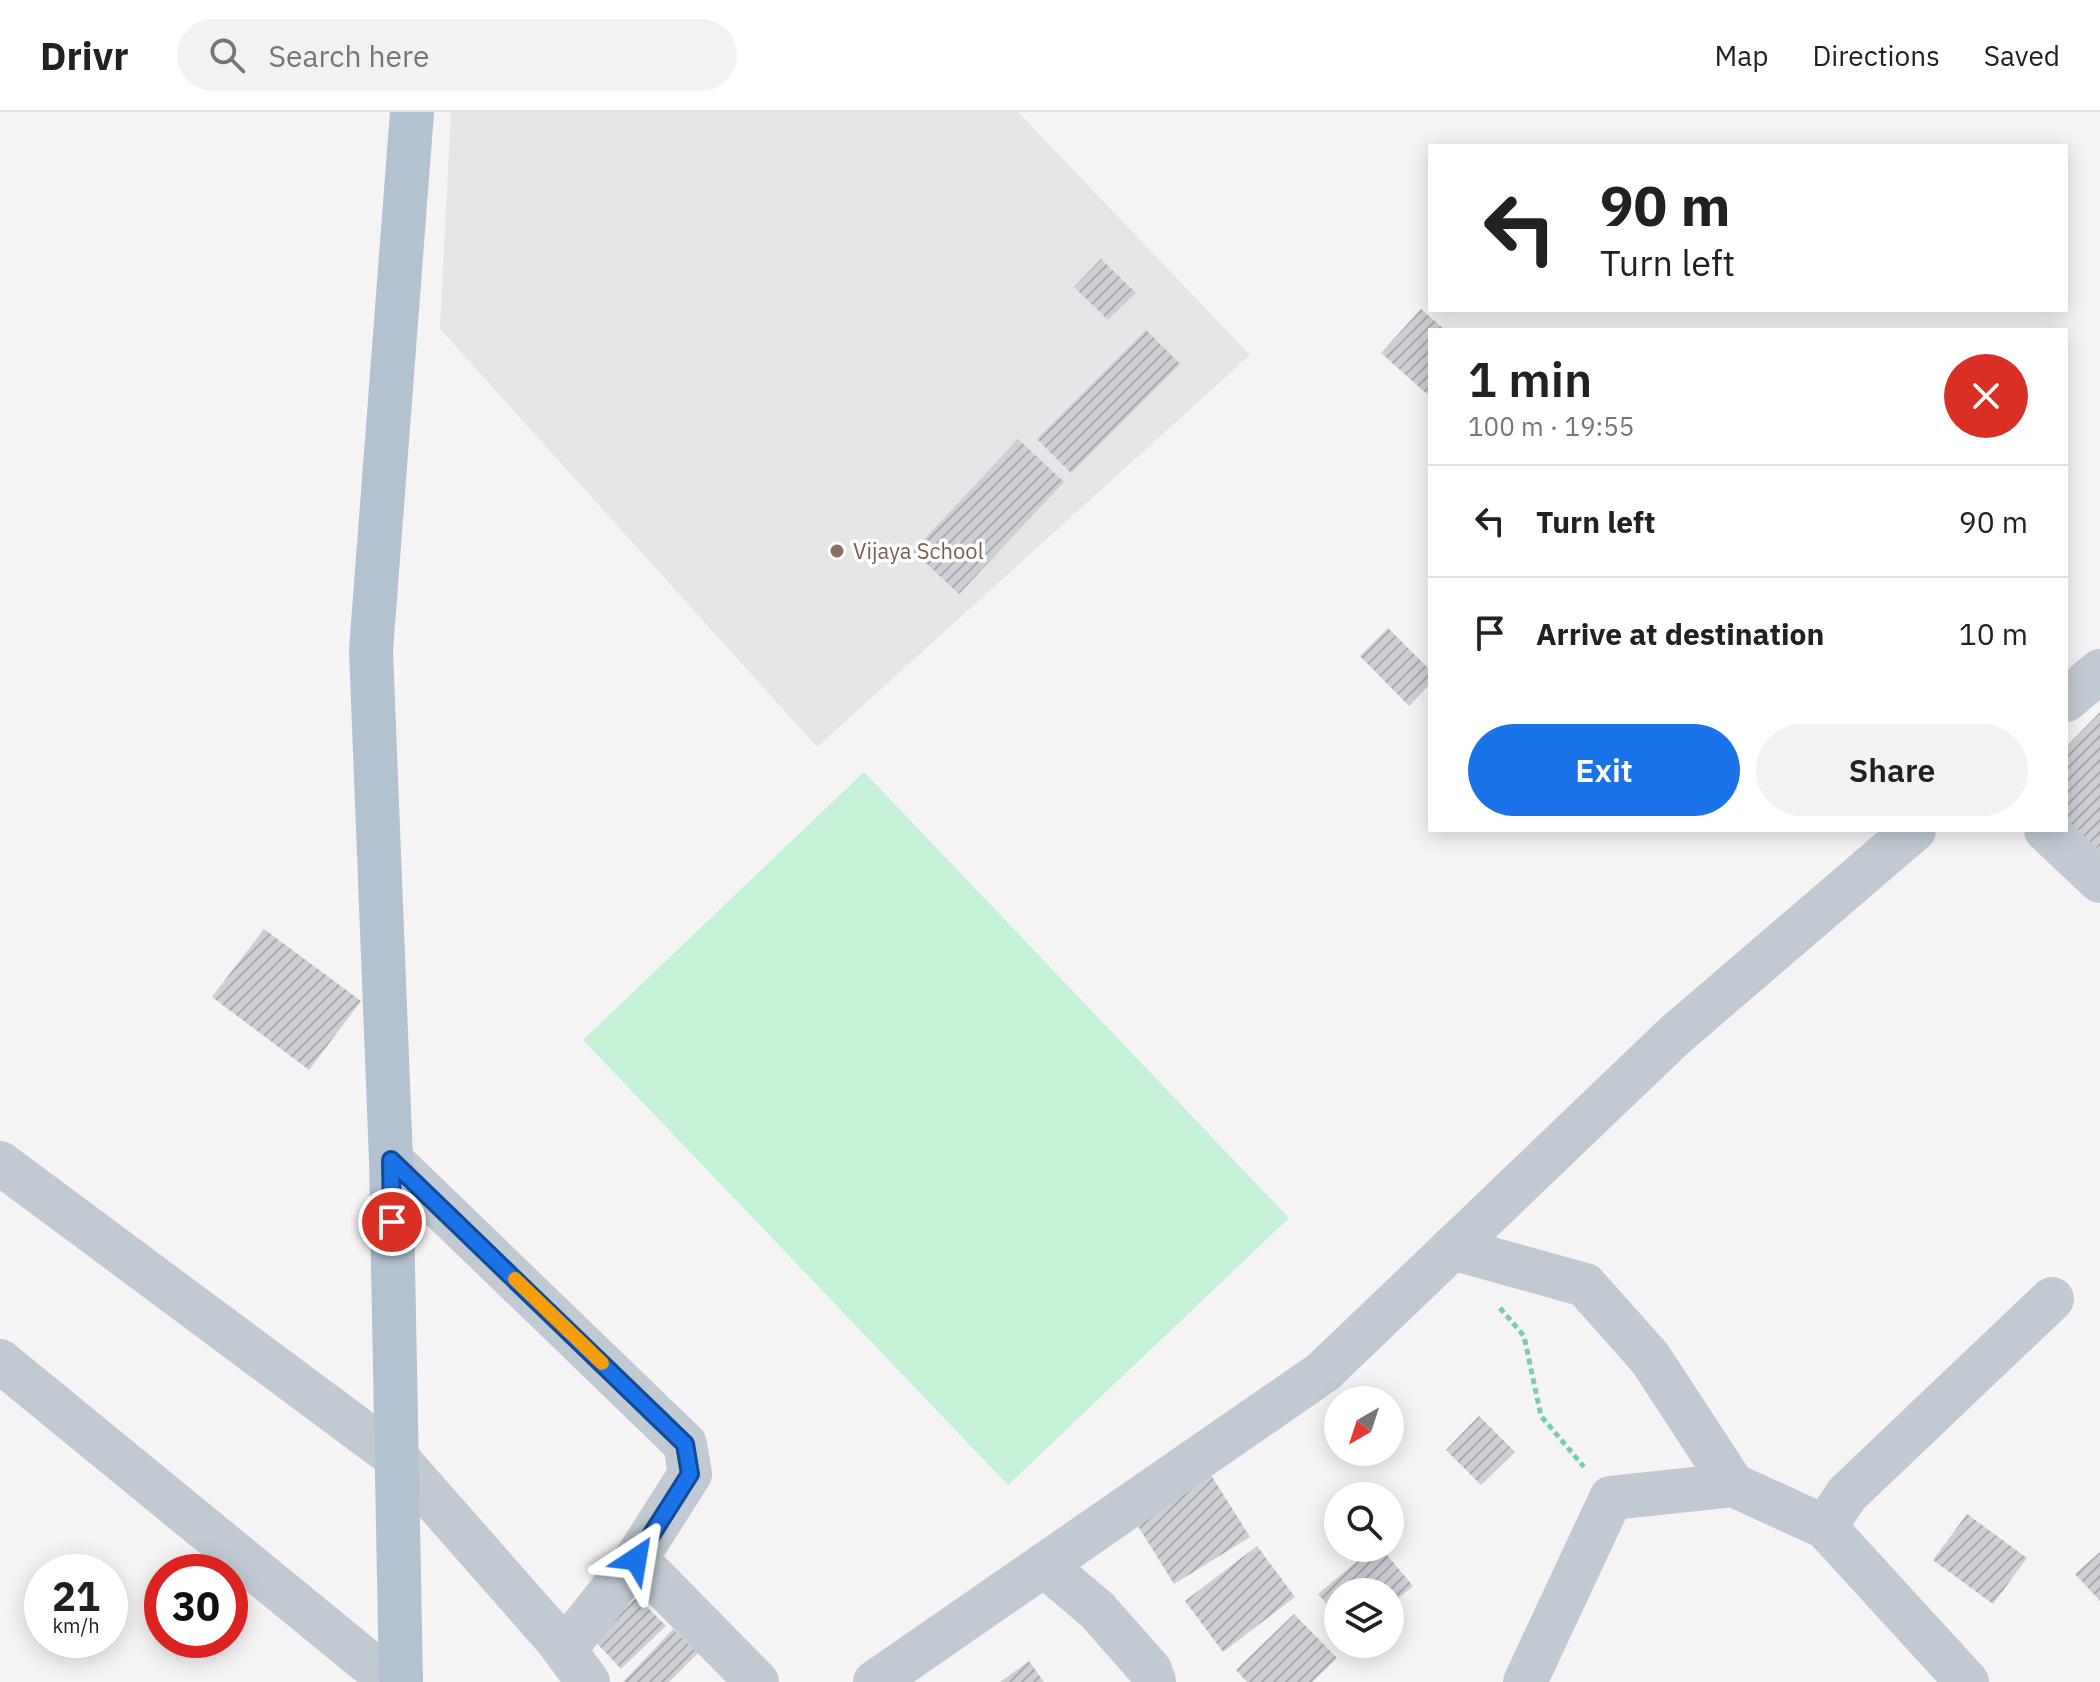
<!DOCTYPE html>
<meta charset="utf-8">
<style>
body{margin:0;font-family:"IBM Plex Sans",sans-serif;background:#f2f2f2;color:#202124;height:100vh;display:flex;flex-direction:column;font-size:30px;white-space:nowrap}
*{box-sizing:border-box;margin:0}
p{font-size:26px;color:#757577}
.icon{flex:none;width:44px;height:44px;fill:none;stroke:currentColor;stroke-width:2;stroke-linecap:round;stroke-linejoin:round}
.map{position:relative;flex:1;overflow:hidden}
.panel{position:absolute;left:1428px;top:216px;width:640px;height:504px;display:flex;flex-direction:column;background:#fff;border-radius:0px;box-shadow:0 4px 20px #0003}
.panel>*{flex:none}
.hud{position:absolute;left:1428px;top:32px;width:640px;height:168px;border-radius:0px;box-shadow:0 4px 20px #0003;background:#fff;color:#202124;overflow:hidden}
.needle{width:52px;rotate:219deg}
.buttons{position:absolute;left:1324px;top:1274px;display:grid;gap:16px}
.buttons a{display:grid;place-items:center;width:80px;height:80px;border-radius:50%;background:#fff;box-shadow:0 4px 20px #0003;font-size:40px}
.speed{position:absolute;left:24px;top:1442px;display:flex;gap:16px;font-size:40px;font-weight:700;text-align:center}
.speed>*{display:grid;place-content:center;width:104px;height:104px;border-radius:50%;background:#fff;box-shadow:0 4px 20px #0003;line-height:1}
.speed small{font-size:20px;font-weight:400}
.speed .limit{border:12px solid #d22;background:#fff;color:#111}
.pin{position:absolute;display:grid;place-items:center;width:68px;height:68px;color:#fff;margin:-34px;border:4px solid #fff;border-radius:50%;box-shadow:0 2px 8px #0007}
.me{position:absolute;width:88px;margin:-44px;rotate:33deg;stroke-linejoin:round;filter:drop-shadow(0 0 6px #0008)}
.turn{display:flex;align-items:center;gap:28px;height:168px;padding:0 40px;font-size:36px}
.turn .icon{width:104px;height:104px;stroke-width:2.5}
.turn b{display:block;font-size:56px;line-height:68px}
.round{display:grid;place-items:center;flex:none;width:84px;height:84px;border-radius:42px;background:#f2f2f2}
.headline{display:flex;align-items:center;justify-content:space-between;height:136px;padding:0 40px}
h1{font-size:48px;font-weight:600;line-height:60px}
.button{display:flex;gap:16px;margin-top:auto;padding:16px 40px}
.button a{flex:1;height:92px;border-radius:48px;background:#1a73e8;color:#fff;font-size:32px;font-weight:600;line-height:92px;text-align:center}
.button a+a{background:#f2f2f2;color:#202124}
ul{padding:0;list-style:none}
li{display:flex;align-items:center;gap:24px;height:112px;padding:0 40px;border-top:2px solid #e0e0e0}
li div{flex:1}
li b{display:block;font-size:30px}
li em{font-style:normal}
header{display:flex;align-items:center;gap:48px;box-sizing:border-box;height:112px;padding:0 40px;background:#fff;border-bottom:2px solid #e0e0e0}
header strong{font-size:38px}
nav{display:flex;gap:44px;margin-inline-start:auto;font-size:28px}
.search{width:560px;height:72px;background:#f2f2f2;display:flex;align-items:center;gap:20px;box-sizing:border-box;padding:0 28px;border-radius:44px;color:#757577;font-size:30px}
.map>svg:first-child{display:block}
.education{fill:#e6e4e5}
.garden{fill:#c3f1d5}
.building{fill:url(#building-hatch)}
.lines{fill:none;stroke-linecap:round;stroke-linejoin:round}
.path{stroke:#7ad0a6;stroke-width:5;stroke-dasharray:6 4;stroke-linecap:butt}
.minor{stroke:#c1cad2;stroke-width:44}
.major{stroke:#b3c2d1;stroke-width:44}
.route-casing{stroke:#114b97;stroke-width:20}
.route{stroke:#1a73e8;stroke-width:14}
.slow{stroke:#f59e0b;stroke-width:14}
.education-dot{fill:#8d6e63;stroke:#fff;stroke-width:3}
.labels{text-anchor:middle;stroke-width:7;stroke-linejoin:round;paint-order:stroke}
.education-label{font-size:22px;fill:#785e54;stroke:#fff;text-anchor:start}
</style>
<header>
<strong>Drivr</strong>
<div class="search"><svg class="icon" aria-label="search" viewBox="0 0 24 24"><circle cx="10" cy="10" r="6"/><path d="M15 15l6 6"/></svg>Search here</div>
<nav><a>Map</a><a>Directions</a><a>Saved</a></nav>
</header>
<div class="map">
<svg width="2100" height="1570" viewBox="0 0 2100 1570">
<defs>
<pattern id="building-hatch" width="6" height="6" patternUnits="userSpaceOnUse" patternTransform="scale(2)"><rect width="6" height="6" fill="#cdcfd5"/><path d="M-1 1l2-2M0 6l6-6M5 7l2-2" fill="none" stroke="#a8abb0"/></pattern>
</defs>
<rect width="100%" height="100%" fill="#f5f3f3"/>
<path class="education" d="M451 0H1018L1250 243 817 635 440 217Z"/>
<path class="garden" d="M864 660 1289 1106 1008 1373 583 928Z"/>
<g class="building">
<path d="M1101 147 1136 181 1108 208 1074 175Z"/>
<path d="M1421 197 1445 218H1430V278L1427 282 1381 241Z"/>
<path d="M1146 218 1180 252 1071 361 1037 327Z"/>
<path d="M1018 327 1064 370 959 482 913 439Z"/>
<path d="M1388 516 1430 558V572L1409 594 1360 544Z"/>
<path d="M2100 600V751L2066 719V635Z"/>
<path d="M264 817 361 889 309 958 212 885Z"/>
<path d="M1479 1304 1515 1340 1481 1373 1446 1338Z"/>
<path d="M1209 1360 1250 1425 1174 1472 1133 1406Z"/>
<path d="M1967 1402 2027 1446 1993 1492 1933 1448Z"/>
<path d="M1257 1434 1295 1485 1223 1540 1185 1489Z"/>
<path d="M1373 1436H1381L1413 1474 1390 1493V1480H1338V1506L1318 1482Z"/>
<path d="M2100 1440V1489L2075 1462Z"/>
<path d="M637 1485 666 1514 621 1557 593 1527Z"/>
<path d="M1294 1502 1337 1546 1312 1570H1247L1236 1558Z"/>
<path d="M673 1517 698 1541 669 1570H623Z"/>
<path d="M1029 1549 1044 1570H1000Z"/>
</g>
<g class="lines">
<path class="path" d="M1500 1196 1524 1224 1541 1304 1584 1355"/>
<g class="minor">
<path d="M2066 588 2100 559"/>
<path d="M2046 718 2100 769"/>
<path d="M391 1048 685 1332 690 1362 636 1447"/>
<path d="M0 1051 397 1346 565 1537 636 1447 757 1570"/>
<path d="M1452 1136 1585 1173 1650 1246 1733 1373"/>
<path d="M0 1249 392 1570"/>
<path d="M1825 1415 1847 1382 2052 1187"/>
<path d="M1044 1453 1097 1498 1150 1558 1154 1570"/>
<path d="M558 1529 588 1570"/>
<path d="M875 1570 1323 1260 1674 924 1914 718"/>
<path d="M1525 1570 1611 1386 1733 1373 1825 1415 1967 1570"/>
</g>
<path class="major" d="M401 1570 391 1048 371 538 412 0"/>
</g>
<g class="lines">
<g class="route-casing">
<path id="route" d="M392 1110 391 1048 685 1332 690 1362 636 1447"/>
</g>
<use href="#route" class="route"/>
<path class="slow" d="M515 1167 602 1251"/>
</g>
<circle class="education-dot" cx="837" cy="439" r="8"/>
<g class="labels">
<g class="education-label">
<text x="853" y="447">Vijaya School</text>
</g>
</g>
</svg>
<div class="buttons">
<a><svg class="needle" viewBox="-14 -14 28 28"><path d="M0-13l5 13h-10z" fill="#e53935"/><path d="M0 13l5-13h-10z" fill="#757577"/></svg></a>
<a><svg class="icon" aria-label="search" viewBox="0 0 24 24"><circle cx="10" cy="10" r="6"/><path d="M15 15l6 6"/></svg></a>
<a><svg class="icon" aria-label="layers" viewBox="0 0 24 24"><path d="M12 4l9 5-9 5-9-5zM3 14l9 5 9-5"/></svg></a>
</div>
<div class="speed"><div>21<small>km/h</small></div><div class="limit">30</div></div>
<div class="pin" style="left:392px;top:1110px;background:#d93025"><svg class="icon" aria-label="arrive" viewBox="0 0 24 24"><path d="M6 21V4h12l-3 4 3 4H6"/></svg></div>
<svg class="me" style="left:636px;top:1447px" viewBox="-20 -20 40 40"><path d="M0-17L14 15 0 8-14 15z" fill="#1a73e8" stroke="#fff" stroke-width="4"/></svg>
<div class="hud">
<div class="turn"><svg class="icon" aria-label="left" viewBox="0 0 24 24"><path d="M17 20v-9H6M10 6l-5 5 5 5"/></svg><div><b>90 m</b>Turn left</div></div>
</div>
<section class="panel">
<div class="headline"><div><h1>1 min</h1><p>100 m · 19:55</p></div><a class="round" style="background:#d93025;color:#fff"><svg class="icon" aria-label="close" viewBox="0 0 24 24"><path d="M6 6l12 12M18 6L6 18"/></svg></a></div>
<ul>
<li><svg class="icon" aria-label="left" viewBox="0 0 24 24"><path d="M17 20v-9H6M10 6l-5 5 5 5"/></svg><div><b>Turn left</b></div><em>90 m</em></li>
<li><svg class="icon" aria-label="arrive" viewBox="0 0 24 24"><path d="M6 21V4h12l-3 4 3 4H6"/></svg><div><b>Arrive at destination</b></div><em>10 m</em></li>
</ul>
<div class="button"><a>Exit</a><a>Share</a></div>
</section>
</div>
